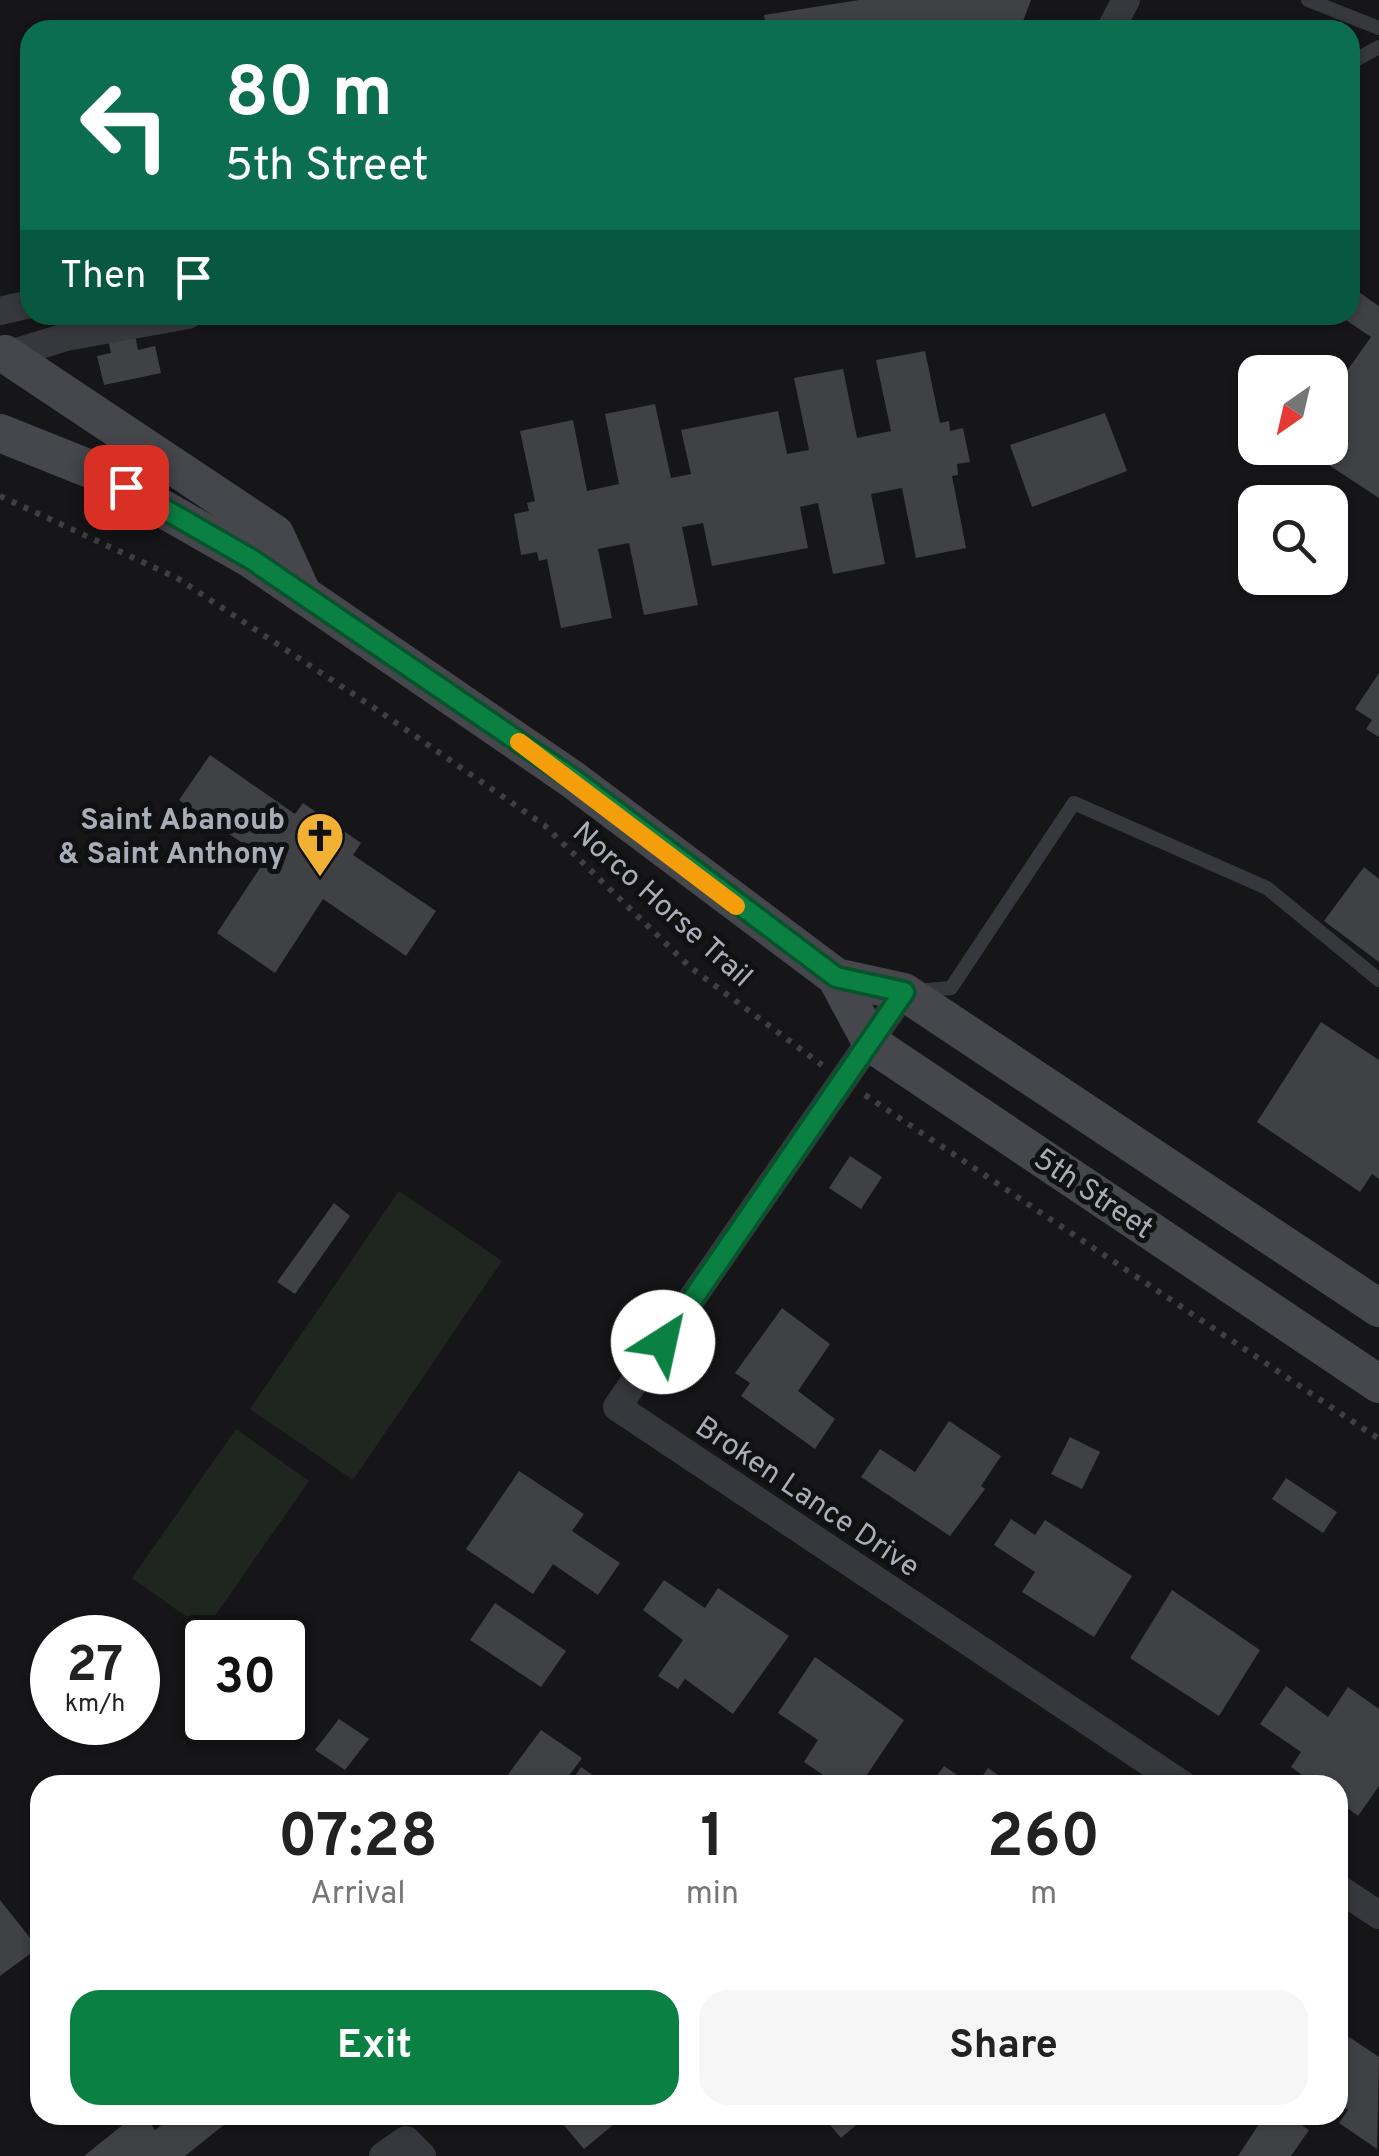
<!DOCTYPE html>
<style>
body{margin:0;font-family:Overpass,sans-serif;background:#f6f6f6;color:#222;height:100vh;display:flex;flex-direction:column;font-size:38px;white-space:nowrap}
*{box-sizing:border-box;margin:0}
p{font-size:32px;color:#767676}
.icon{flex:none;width:55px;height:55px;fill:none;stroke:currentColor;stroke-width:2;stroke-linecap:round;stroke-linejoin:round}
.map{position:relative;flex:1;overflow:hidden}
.details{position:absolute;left:30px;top:1775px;width:1318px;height:350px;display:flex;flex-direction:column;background:#fff;border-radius:30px;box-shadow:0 2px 8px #0004}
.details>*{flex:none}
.banner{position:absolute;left:20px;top:20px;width:1340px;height:305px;border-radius:30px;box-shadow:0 2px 8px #0004;background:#0b6e4f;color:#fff;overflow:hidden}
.needle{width:65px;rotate:214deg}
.tools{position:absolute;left:1238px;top:355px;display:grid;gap:20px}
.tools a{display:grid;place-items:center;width:110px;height:110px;border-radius:20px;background:#fff;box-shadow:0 2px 8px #0004;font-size:50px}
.speed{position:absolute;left:30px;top:1615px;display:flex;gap:20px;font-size:50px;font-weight:700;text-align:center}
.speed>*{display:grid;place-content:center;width:130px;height:130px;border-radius:50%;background:#fff;box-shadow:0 2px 8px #0004;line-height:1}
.speed small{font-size:25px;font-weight:400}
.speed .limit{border:5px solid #111;border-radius:15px;background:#fff;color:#111}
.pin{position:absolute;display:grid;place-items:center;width:85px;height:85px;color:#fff;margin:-42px;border-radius:20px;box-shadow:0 5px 15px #0006}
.me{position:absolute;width:110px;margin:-55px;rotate:35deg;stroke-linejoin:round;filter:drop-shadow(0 0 8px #0008)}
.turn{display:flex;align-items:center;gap:35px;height:210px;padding:0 40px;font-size:45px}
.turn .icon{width:130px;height:130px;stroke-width:2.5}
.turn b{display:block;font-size:70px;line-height:85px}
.then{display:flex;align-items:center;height:95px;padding:0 40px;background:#0003;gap:20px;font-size:38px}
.eta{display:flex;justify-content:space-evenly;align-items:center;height:170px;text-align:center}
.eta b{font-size:60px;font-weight:700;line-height:70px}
.cta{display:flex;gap:20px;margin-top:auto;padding:20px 40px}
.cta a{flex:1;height:115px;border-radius:30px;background:#0b8043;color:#fff;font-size:40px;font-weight:700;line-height:115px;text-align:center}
.cta a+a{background:#f6f6f6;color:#222}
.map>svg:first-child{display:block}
.green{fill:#1e261f}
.building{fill:#404145}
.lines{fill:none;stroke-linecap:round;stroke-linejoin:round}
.path{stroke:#3d3f44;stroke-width:6;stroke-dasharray:5 8;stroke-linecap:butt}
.lane{stroke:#37383d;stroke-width:14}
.street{stroke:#37383d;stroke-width:28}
.secondary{stroke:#45474d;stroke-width:38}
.route-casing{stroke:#07532c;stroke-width:25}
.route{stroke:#0b8043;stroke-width:18}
.slow{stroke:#f59e0b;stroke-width:18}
.labels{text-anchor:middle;stroke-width:10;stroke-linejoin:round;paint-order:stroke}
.poi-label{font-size:30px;font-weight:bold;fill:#a8adb8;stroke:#111113;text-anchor:end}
.street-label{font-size:30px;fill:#a8adb8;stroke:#111113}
</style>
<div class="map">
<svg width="1379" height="2156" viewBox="0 0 1379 2156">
<rect width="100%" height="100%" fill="#161618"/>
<g class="green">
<path d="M399 1191 502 1261 353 1480 250 1409Z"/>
<path d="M236 1429 309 1481 205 1630 132 1578Z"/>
</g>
<g class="building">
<path d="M859 0H1031L1020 29 1011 30H766L764 15Z"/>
<path d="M1360 293 1379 306V498L1303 448H1330V395L1371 337 1343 318 1350 315Z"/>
<path d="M103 315H131L138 350 155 346 161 373 104 385 97 356 111 353Z"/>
<path d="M925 351 940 423 949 421 950 431 963 428 970 462 957 464 958 475 952 476 966 548 916 558 902 488 871 494 885 564 833 574 818 503 800 507 808 548 712 566 703 523 682 527 698 605 644 615 629 543 598 549 612 618 561 628 547 559 539 561 537 552 521 555 514 514 529 511 527 503 535 501 520 431 573 420 587 491 619 484 605 414 655 404 671 478 691 474 681 430 778 411 787 454 809 450 794 378 843 369 857 438 891 431 876 360Z"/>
<path d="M1105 413 1127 471 1032 507 1010 445Z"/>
<path d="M1379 673V737L1366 729 1372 720 1355 709Z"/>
<path d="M210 755 295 814 303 803 361 843 353 855 436 911 406 956 323 899 275 973 217 933 266 859 179 800Z"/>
<path d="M1364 867 1379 879V962L1324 921Z"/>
<path d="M1321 1022 1379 1060V1179L1372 1174 1360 1192 1257 1122Z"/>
<path d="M850 1156 882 1177 861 1209 829 1188Z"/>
<path d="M334 1203 350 1216 295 1294 277 1282Z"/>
<path d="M782 1308 830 1344 798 1391 835 1419 815 1449 741 1396 750 1383 735 1373Z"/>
<path d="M949 1421 1001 1456 981 1486 985 1489 950 1536 861 1477 880 1449 915 1472Z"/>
<path d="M1070 1437 1100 1452 1082 1489 1051 1474Z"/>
<path d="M519 1471 584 1514 572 1531 620 1563 598 1595 553 1564 533 1594 466 1549Z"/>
<path d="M1286 1478 1337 1512 1323 1533 1272 1499Z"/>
<path d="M1011 1519 1035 1535 1045 1520 1132 1576 1094 1637 1022 1592 1035 1572 994 1545Z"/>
<path d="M664 1580 705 1608 718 1588 789 1636 733 1714 685 1679 678 1689 658 1676 683 1640 643 1610Z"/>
<path d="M1172 1590 1260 1650 1219 1716 1130 1658Z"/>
<path d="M495 1603 566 1651 541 1687 470 1640Z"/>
<path d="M815 1657 904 1720 860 1785H838L804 1762 818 1740 778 1713Z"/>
<path d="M1286 1686 1328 1717 1348 1687 1379 1709V1786L1358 1816 1338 1801V1785H1316L1291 1767 1301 1752 1260 1724Z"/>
<path d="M339 1719 369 1739 345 1770 315 1750Z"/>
<path d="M541 1730 582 1758 562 1785H511L504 1780Z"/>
<path d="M944 1766 972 1785H930Z"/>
<path d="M581 1767 607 1785H569Z"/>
<path d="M988 1768 1013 1785H976Z"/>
<path d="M0 1900 38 1948 0 1976Z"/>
<path d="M1349 2037 1379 2057 1377 2149 1339 2123 1348 2110 1338 2103V2053Z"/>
<path d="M135 2115H144L155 2130 175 2115H218L225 2124 185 2156H84Z"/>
<path d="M555 2115H625L584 2149Z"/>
<path d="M822 2115H868L841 2138Z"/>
<path d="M1265 2115H1286L1309 2130 1291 2156H1238Z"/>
</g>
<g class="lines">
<g class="path">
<path d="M0 496 177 578 379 711 544 825 690 967 822 1065"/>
<path d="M865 1095 1379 1439"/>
</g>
<g class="lane">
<path d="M1308 0 1379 28"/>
<path d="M1350 63 1379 47"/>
<path d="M915 991 951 988 1074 803 1267 888 1379 980"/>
</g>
<g class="street">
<path d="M1110 30 1126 0"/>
<path d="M0 311 30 304"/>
<path d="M0 357 66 337 188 315"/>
<path d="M904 992 617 1407 1183 1785"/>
<path d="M1338 1888 1379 1915"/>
<path d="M383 2156 406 2140 422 2156"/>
</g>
<g class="secondary">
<path d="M5 354 275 534 302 593"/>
<path d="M0 433 100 473 251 559 572 779 836 977 904 992 1379 1308"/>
<path d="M836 977 872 1044 1379 1384"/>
</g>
</g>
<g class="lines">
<g class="route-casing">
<path id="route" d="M126 487 251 559 572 778 836 977 904 992 663 1342"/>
</g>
<use href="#route" class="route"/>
<path class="slow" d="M519 742 736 906"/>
</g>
<defs>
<g id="church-pin" transform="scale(2.5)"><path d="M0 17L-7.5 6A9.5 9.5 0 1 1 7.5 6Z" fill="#f2b134" stroke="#111113"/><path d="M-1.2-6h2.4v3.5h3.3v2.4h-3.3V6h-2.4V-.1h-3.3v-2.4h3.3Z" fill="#111"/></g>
</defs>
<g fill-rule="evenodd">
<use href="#church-pin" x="320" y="836"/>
</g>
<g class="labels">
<g class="poi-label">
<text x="285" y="829">Saint Abanoub<tspan x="285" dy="34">&amp; Saint Anthony</tspan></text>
</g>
<g class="street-label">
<text transform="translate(663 904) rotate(42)" y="10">Norco Horse Trail</text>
<text transform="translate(1094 1193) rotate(34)" y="10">5th Street</text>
<text transform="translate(808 1496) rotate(34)" y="10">Broken Lance Drive</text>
</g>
</g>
</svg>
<div class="tools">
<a><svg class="needle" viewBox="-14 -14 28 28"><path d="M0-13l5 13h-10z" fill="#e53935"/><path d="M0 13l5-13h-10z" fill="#767676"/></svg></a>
<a><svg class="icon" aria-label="search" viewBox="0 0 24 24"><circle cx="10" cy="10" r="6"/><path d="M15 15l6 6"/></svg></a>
</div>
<div class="speed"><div>27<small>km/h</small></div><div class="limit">30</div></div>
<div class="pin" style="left:126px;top:487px;background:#d93025"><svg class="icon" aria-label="arrive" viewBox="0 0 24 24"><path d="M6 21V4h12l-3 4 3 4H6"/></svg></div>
<svg class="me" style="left:663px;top:1342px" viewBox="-20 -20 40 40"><circle r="19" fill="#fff"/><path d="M0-13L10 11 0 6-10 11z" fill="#0b8043"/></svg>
<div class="banner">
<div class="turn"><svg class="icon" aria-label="left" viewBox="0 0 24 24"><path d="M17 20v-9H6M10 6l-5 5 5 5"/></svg><div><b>80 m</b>5th Street</div></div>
<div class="then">Then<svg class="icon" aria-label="arrive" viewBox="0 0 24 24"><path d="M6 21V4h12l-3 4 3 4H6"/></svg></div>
</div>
<section class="details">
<div class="eta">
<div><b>07:28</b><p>Arrival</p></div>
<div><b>1</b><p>min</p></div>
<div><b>260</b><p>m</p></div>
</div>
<div class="cta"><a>Exit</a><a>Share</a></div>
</section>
</div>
